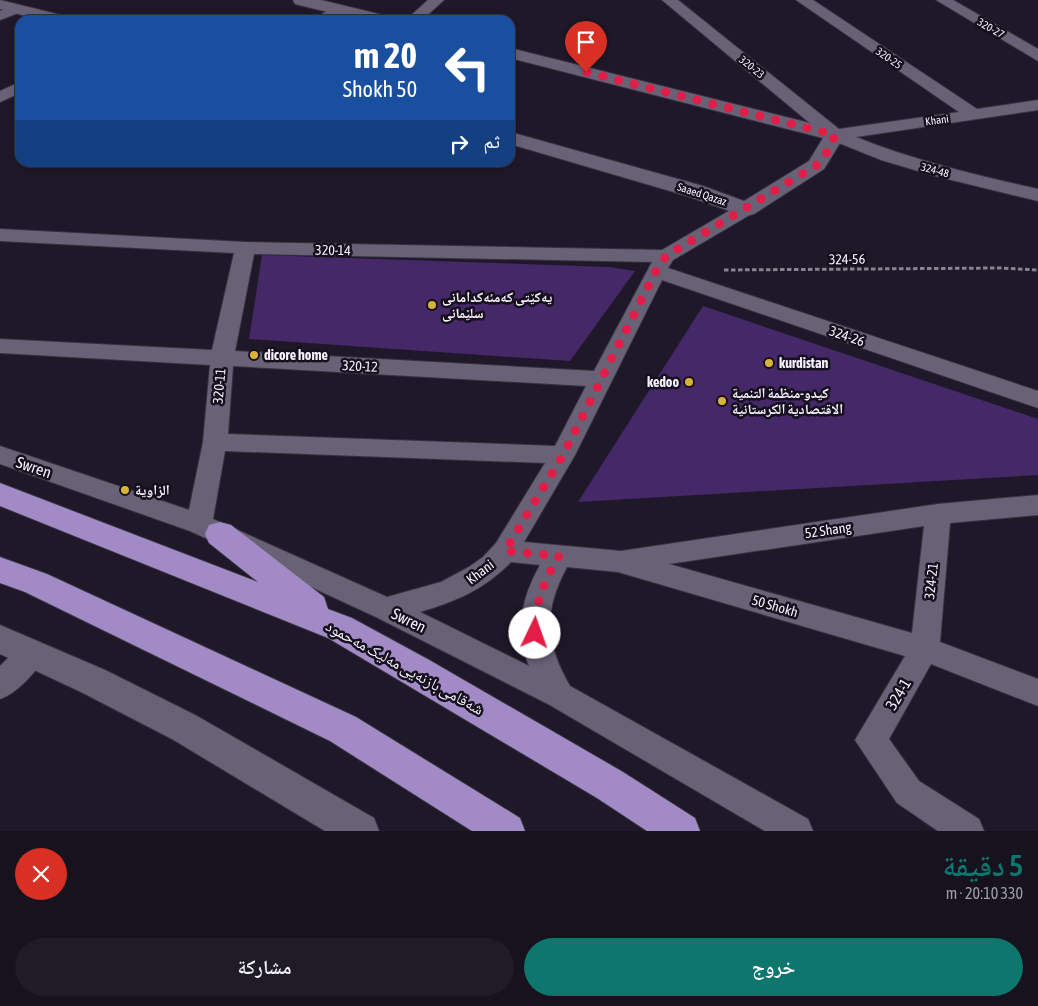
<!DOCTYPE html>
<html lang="ar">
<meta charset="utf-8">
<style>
body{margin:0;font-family:"Asap Condensed","Noto Naskh Arabic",sans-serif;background:#1f1b27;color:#f1f3f6;direction:rtl;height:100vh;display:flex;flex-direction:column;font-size:19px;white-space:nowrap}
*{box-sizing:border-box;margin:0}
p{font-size:16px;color:#9e9ea4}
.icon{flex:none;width:28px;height:28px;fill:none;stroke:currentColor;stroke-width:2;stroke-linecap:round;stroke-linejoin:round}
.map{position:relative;height:831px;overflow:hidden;direction:ltr}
.details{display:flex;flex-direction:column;background:#16121e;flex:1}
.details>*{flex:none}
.guide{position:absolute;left:15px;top:15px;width:500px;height:152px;border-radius:15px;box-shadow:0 2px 8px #0003,0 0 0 1px #35323c;direction:rtl;background:#1a4fa0;color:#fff;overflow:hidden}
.pin{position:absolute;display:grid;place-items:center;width:42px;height:42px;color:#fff;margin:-51px -21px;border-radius:50% 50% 50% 0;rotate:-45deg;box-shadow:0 0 5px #0007}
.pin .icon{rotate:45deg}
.me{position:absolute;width:55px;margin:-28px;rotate:3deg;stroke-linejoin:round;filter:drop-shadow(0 0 4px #0008)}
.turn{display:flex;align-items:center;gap:18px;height:105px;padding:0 15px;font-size:22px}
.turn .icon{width:65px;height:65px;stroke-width:2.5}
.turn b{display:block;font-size:35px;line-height:42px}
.then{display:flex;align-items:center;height:48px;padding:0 15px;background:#0003;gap:10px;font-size:19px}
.round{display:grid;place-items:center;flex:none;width:52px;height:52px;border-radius:26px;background:#1f1b27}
.headline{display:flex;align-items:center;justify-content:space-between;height:85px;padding:0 15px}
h1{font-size:30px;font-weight:600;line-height:38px;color:#0f766e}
.cta{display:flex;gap:10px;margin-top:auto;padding:10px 15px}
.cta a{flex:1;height:58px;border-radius:30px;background:#0f766e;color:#fff;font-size:20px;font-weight:600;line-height:58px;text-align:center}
.cta a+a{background:#1f1b27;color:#f1f3f6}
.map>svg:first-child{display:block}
.building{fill:#452868}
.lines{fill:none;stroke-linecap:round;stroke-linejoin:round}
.street-casing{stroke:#37333f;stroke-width:2}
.secondary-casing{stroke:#37333f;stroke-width:2}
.highway-casing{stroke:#37333f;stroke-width:2}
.path{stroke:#888390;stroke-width:3;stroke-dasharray:4.5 2.5;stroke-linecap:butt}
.street{fill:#696276;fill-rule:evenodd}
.secondary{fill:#696276;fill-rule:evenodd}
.highway{fill:#a18ac6;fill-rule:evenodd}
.route{stroke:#e11d48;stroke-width:9;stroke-dasharray:0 16.2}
.poi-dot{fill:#d9b434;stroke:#150f1e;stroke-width:2}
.labels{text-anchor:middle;stroke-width:5;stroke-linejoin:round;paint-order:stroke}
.far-street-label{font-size:11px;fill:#f5f1fc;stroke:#150f1e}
.street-label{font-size:14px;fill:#f5f1fc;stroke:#150f1e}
.poi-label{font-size:14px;font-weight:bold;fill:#f5f1fc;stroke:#150f1e;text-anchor:start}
.near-street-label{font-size:16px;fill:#f5f1fc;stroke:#150f1e}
</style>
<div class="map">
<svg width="1038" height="831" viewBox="0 0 1038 831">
<rect width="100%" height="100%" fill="#1e1828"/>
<g class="building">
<path d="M262 255 609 267 635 271 570 361 249 339Z"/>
<path d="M703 306 1038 419V475L578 502Z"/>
</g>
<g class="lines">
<g class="street-casing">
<g id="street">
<path d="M428 0H444L422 20H406Z"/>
<path d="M662 0H678L839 129 959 112 796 0H813L977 109 1038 100V110L856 137C915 161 976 175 1038 189V201L935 176 881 160 829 139Z"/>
<path d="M936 0H953L1038 49V61Z"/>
<path d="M16 5 21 6 23 9 21 12 0 20V11Z"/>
<path d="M337 5 344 9 329 20H312Z"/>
<path d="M20 82V93L0 102V91Z"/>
<path d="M746 203 753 205 756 209 753 213 673 260 668 268 1038 391V408L662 280 575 455 524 542 621 551 938 504 1038 495V515L950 523 940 642 1038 679V706L931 664 889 739 919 781 979 819 984 831H938L897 803 855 740 905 656 618 572 567 567C543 611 545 643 570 686L808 819 813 831H765L548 704 376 617 190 531 0 464V446L189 510 203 442 210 365 0 353V339L212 350 234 253 0 241V229L245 242 662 250 739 205ZM254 254 652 262 594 371 235 351ZM233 366 586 386 555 446 228 434ZM225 451 545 463 496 543 483 557 469 567 441 582 387 597 213 519ZM924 526 912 633 669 564ZM511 562 540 565C522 597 514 630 529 666L420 612C455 602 485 589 511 562Z"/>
<path d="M32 640 42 644 47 653C38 670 18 693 0 699V666L22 644Z"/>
</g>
</g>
<g class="secondary-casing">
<g id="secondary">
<path d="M0 0 65 16 68 20H40L0 9Z"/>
<path d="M293 0H321L387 16 390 20H360L295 4Z"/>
<path d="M510 48 842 131 845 135 824 169 754 214 746 216 738 214 687 196 510 144V132L703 186 744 201 809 161 823 138 510 58Z"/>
<path d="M0 625 105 670 197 716 374 818 379 831H325L172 739 81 692 0 654Z"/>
</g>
</g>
<g class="highway-casing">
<g id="highway">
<path d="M0 483 258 582 209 543 205 534 209 525 220 522 231 525 324 597 328 609 352 618 431 661 623 772 695 818 700 831H647L597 798 328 638 0 506Z"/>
<path d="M0 557 47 574 356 717 520 818 525 831H472L330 741 25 592 0 583Z"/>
</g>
</g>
<path class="path" d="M724 270 1000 268 1038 270"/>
<use href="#street" class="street"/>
<use href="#secondary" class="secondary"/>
<use href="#highway" class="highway"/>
</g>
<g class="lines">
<path class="route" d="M535 633C535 603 544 581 559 556L505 551 563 455 656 271 666 256 817 165 828 151 835 135 586 72"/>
</g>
<g class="poi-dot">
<circle cx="432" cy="305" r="5"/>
<circle cx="254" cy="355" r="5"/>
<circle cx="769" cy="363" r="5"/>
<circle cx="689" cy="382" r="5"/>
<circle cx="722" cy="401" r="5"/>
<circle cx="125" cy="490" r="5"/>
</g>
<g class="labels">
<g class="far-street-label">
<text transform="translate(991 28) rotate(30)" y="4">320-27</text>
<text transform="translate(889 58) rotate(34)" y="4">320-25</text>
<text transform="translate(752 67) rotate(39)" y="4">320-23</text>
<text transform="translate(937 120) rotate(-8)" y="4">Khani</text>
<text transform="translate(935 170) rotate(15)" y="4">324-48</text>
<text transform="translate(702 194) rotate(18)" y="4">Saaed Qazaz</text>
</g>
<g class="street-label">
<text transform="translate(333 250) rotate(1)" y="5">320-14</text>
<text transform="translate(847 259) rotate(-1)" y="5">324-56</text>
<text transform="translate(847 336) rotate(19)" y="5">324-26</text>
<text transform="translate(360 366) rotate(3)" y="5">320-12</text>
<text transform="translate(219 386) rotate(-85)" y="5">320-11</text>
<text transform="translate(828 530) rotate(-8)" y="5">52 Shang</text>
<text transform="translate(480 572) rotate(-37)" y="5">Khani</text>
<text transform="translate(931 581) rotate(-84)" y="5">324-21</text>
<text transform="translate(775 606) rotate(16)" y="5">50 Shokh</text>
</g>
<g class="poi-label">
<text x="442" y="302">یەکێتی کەمئەکدامانی<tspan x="442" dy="16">سلێمانی</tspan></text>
<text x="264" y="360">dicore home</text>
<text x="779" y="368">kurdistan</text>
<text x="679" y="387" text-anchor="end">kedoo</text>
<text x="732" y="398">کیدو-منظمة التنمية<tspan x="732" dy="16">الاقتصادية الكرستانية</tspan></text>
<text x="135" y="495">الزاوية</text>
</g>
<g class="near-street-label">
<text transform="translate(34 467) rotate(19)" y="6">Swren</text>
<text transform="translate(409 620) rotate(26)" y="6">Swren</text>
<text transform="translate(405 667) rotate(29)" y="6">شەقامی بازنەیی مەلیک مەحمود</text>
<text transform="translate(898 694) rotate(-59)" y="6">324-1</text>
</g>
</g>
</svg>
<div class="pin" style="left:586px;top:72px;background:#d93025"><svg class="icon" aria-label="arrive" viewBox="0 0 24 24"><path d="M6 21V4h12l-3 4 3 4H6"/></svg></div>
<svg class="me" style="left:535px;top:633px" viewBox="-20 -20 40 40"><circle r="19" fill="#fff"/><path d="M0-13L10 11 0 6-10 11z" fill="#e11d48"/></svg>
<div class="guide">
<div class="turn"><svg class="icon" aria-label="left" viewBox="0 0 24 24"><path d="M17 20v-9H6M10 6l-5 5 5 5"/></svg><div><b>20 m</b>50 Shokh</div></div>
<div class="then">ثم<svg class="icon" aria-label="right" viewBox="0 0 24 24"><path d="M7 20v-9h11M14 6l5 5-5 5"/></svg></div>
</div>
</div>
<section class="details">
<div class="headline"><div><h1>5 دقيقة</h1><p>330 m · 20:10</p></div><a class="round" style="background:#d93025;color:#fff"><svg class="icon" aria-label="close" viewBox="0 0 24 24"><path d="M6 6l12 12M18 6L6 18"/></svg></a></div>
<div class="cta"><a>خروج</a><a>مشاركة</a></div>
</section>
